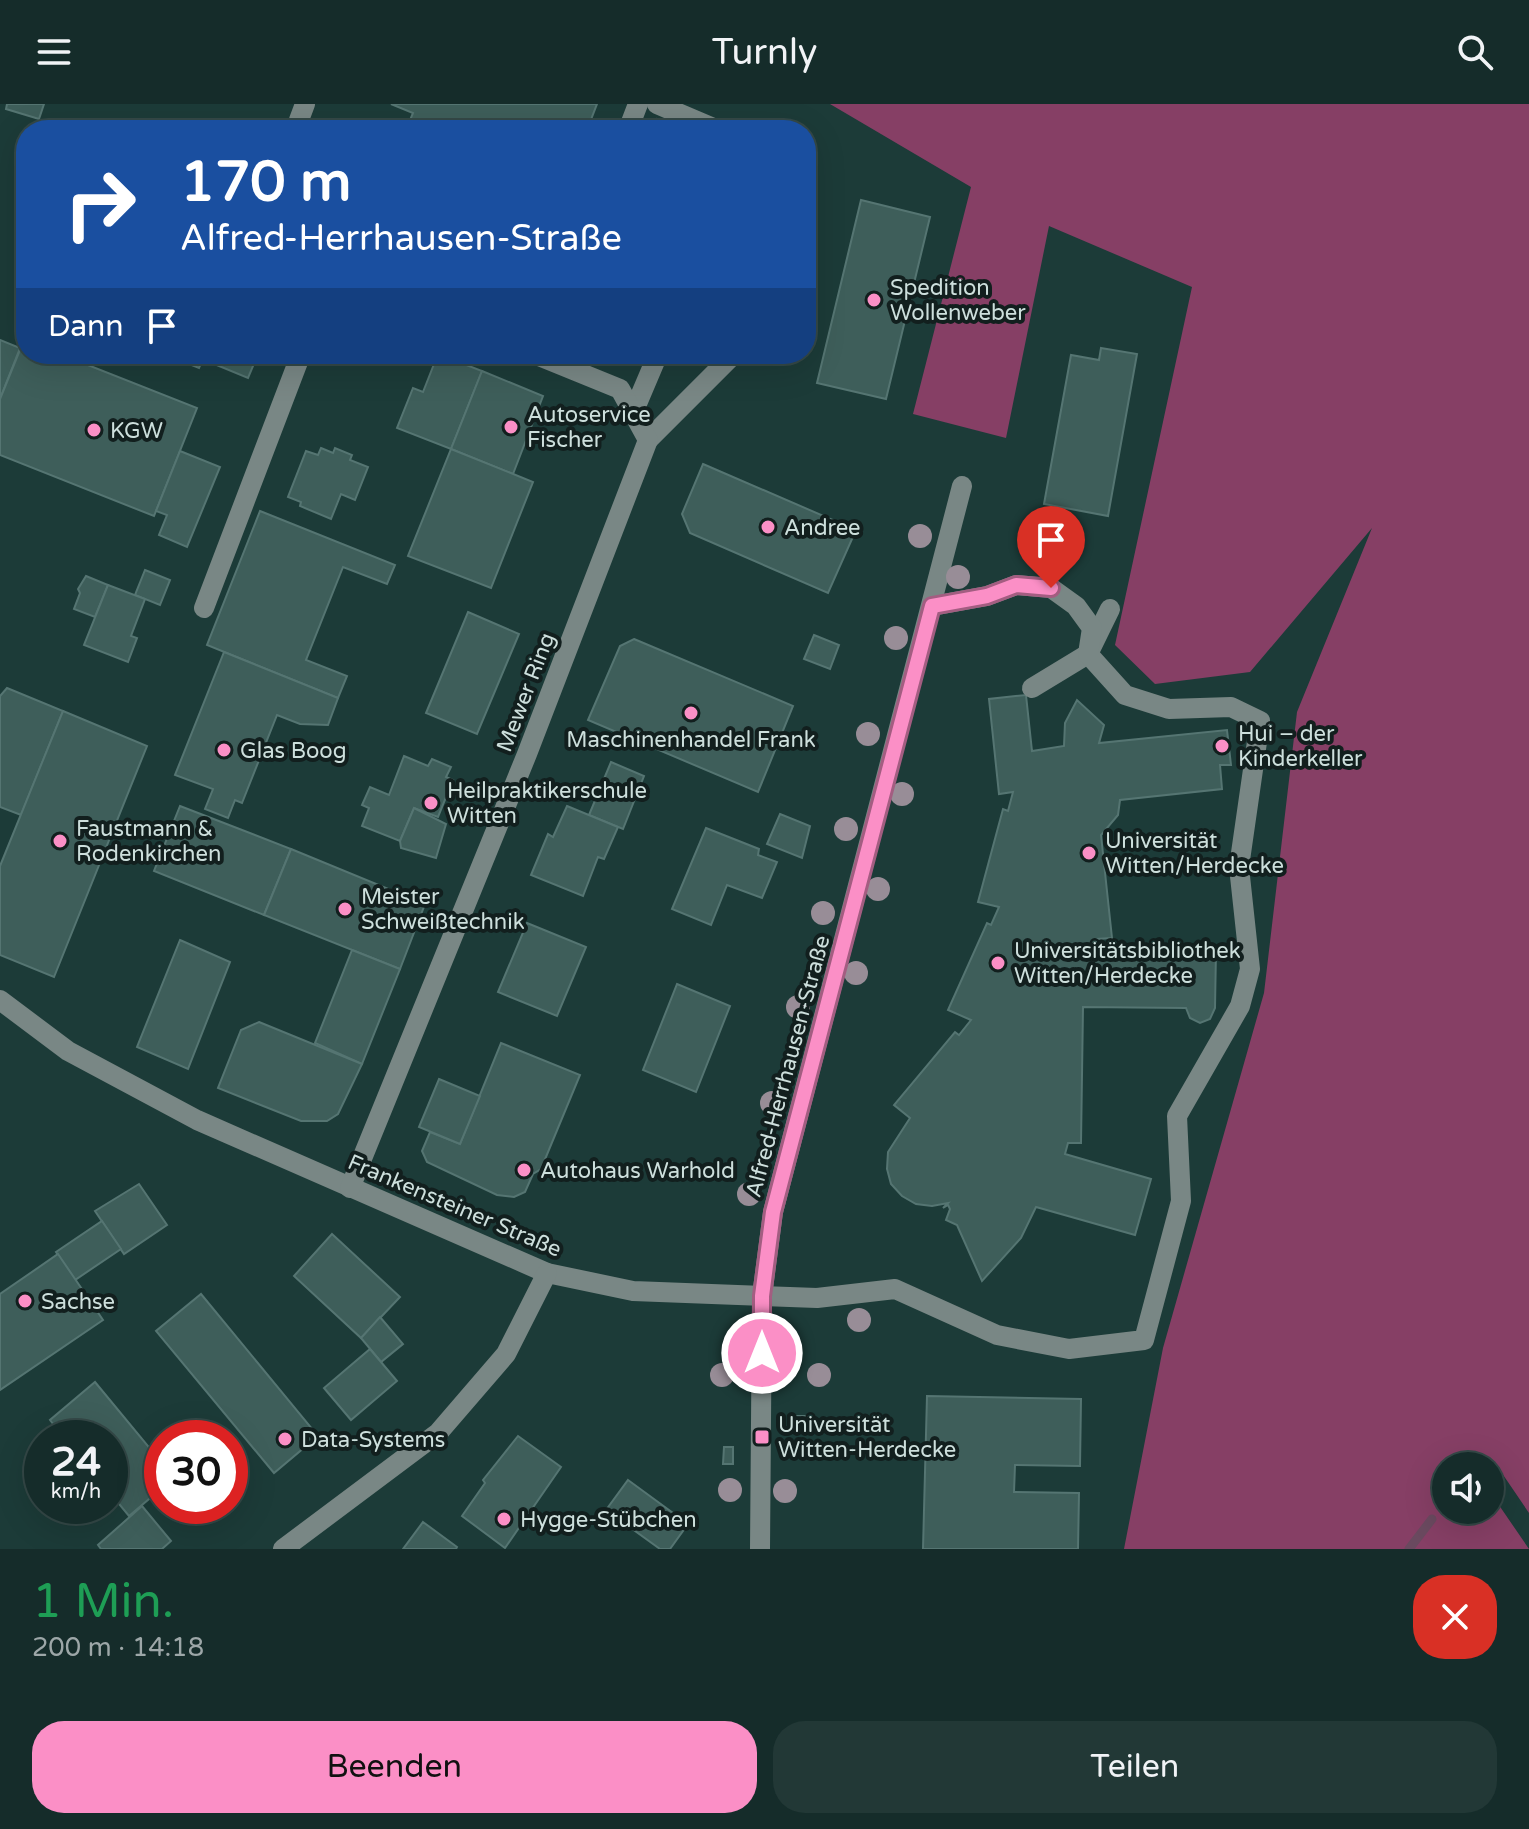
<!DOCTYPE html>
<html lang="de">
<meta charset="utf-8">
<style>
body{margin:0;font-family:"Varela Round",sans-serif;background:#223836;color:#f1f3f6;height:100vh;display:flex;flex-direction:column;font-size:30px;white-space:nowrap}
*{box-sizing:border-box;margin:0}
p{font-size:26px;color:#9da7a8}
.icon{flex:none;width:44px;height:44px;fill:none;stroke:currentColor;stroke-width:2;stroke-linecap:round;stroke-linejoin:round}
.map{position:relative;height:1445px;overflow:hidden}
.side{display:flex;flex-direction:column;background:#152c2a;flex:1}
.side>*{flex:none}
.hud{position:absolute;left:16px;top:16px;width:800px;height:244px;border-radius:32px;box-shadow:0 8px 32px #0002,0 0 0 2px #344847;background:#1a4fa0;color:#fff;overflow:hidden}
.buttons{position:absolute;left:1432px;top:1348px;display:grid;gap:16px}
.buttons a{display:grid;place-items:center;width:72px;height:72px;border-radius:50%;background:#152c2a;box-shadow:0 8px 32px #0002,0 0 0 2px #344847;font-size:40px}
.speed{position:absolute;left:24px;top:1316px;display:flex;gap:16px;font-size:40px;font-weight:700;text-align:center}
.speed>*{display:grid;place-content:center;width:104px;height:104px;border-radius:50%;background:#152c2a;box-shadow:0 8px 32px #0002,0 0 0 2px #344847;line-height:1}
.speed small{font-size:20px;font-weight:400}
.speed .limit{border:12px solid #d22;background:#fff;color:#111}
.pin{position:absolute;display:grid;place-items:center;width:68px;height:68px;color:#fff;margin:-82px -34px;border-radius:50% 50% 50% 0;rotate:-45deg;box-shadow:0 0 8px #0007}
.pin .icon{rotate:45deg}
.me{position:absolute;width:88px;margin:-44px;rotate:0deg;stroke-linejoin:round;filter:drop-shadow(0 0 6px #0008)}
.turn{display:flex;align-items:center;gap:28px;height:168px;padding:0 32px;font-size:36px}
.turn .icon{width:104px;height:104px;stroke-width:2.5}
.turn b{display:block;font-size:56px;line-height:68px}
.then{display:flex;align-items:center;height:76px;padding:0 32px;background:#0003;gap:16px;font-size:30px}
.round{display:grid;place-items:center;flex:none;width:84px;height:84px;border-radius:32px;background:#223836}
.head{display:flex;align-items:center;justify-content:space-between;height:136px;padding:0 32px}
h1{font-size:48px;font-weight:600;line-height:60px;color:#1e9e55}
.button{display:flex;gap:16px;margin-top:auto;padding:16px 32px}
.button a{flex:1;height:92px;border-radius:32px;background:#fb8fc6;color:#111;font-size:32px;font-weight:600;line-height:92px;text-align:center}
.button a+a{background:#223836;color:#f1f3f6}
header{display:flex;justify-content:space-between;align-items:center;height:104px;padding:0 32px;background:#152c2a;font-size:36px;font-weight:600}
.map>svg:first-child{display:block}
.green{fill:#863f65}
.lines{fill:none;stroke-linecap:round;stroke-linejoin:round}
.stream{stroke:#6a495f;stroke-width:9}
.building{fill:#3e5e5a;stroke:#557572;stroke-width:2}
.minor{stroke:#798785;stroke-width:20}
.tree{fill:#988d97}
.route-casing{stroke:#a35d81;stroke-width:20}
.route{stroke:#fb8fc6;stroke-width:14}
.poi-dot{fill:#fb8fc6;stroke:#121f1e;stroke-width:3}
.labels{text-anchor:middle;stroke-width:8;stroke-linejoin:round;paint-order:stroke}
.poi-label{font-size:22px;fill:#cddfdc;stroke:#121f1e;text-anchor:start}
.street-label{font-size:22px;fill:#cddfdc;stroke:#121f1e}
</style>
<header><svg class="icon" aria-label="menu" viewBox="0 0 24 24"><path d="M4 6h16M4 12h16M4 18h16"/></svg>Turnly<svg class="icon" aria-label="search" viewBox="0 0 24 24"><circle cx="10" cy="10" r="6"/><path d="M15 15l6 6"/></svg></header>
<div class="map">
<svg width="1529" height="1445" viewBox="0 0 1529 1445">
<rect width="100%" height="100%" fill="#1c3b38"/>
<path class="green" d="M830 0H1529V1409L1495 1359 1490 1371V1362H1446V1406H1490V1388L1529 1445H1124L1163 1244 1264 889 1297 608 1372 424 1250 568 1155 580 1115 541 1192 183 1049 122 1006 334 913 310 971 83Z"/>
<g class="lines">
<path class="stream" d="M1409 1445 1432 1415"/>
</g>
<g class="building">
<path d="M7 0H44L39 15 6 5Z"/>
<path d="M391 0H597L587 26H406L413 9Z"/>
<path d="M657 15 684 26H653Z"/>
<path d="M861 96 930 113 886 295 817 279Z"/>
<path d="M0 236 20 244 0 295Z"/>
<path d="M24 236 26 250H60L197 304 154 412 0 351V295Z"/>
<path d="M1101 244 1137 250 1108 412 1044 400 1071 251 1099 256Z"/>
<path d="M164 250H205L199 264Z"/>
<path d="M205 250H258L248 274 202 255Z"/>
<path d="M438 250 482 267 451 345 397 324 413 284 423 288Z"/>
<path d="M482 267 543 292 513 370 451 345Z"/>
<path d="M321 344 333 349 335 344 352 351 350 356 368 363 355 396 341 390 331 415 300 402 301 398 288 393 306 347 318 351Z"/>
<path d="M451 345 533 378 491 484 408 452Z"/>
<path d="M180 347 220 363 187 443 159 431 167 411 156 407Z"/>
<path d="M703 360 856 426 828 489 690 429 682 410Z"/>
<path d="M260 407 395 461 387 480 343 463 306 556 347 572 338 594 207 541Z"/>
<path d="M145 466 170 476 160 501 135 491Z"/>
<path d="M86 472 108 481 95 513 74 505 80 489 78 485Z"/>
<path d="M108 481 145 495 131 532 137 534 128 558 84 541Z"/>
<path d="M468 508 519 530 477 630 426 609Z"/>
<path d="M814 531 839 541 830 565 804 555Z"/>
<path d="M634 535 793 602 758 688 588 616 620 542Z"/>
<path d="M224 548 338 594 328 621 300 620 277 611 242 699 235 696 228 714 205 705 213 685 175 671Z"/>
<path d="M7 584 63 607 21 711 0 703V592Z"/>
<path d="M1026 591 1032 647 1064 642 1065 619 1077 596 1104 621 1099 639 1227 626 1231 661H1220L1222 685 1120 696 1118 711 1101 731 1112 834 1097 835V844L1216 846 1215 904 1210 915 1200 919 1190 914 1186 904 1083 903 1081 1039H1068L1065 1050 1151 1075 1135 1131 1036 1103 1021 1134 982 1177 957 1121 946 1116 950 1105 948 1101 943 1104 948 1099 932 1102 916 1100 902 1092 891 1080 887 1065 888 1048 910 1014 894 1001 955 928 959 931 971 916 948 906 987 819 991 821 999 803 978 798 1003 705 1008 707 1013 688 999 690 989 595Z"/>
<path d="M63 607 147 642 54 873 0 851V762Z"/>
<path d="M404 652 428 662 432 655 451 663 446 673 453 676 438 713 414 704 400 737 362 722 369 704 362 701 370 683 389 691Z"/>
<path d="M611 658 644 672 623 725 589 711Z"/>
<path d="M180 702 291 745 264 811 154 767Z"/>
<path d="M567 702 618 723 604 755 598 753 583 792 531 771 548 730 553 733Z"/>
<path d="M414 704 446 720 436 754 401 744 400 737Z"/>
<path d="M780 710 810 722 802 754 767 740Z"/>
<path d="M706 724 759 745 758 751 777 758 762 794 727 781 711 821 672 805Z"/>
<path d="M291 745 425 800 400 865 264 811Z"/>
<path d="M527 819 586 843 557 912 498 888Z"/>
<path d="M180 836 230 858 188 965 137 943Z"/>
<path d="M352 846 400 865 362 960 315 939Z"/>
<path d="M677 880 730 902 696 988 643 966Z"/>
<path d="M259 918 362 960 338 1010 327 1017H301L218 984 241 926Z"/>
<path d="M501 939 580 971 541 1065 533 1070 525 1088 514 1093 497 1091 427 1058 422 1047 430 1028 460 1040Z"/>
<path d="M439 975 480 992 460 1040 419 1023Z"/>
<path d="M139 1080 167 1121 124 1150 95 1107Z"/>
<path d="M102 1117 121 1145 75 1176 56 1148Z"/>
<path d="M332 1130 400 1193 361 1234 294 1172Z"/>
<path d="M58 1150 103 1216 0 1286V1190Z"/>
<path d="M201 1190 318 1332 274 1369 156 1227Z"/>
<path d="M380 1213 403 1240 381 1258 361 1234Z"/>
<path d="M370 1245 397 1277 351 1316 324 1284Z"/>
<path d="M95 1278 162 1359V1384L129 1412 110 1389V1334H64L50 1316Z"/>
<path d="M927 1292 1081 1295 1080 1362 1015 1361 1014 1388 1079 1389 1078 1445H923Z"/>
<rect x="797" y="1312" width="10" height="17"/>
<path d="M518 1332 561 1363 505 1444 462 1412 485 1379 483 1376Z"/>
<path d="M724 1343H733V1360H723Z"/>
<path d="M628 1376 688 1420 670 1445H660L606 1406Z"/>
<path d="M142 1402 171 1437 162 1445H101L98 1441Z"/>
<path d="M423 1418 457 1443 456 1445H403Z"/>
</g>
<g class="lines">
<g class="minor">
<path d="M657 0 718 26"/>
<path d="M301 26 299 16 305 0"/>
<path d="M628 26 638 0"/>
<path d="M633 309 658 250"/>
<path d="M648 336 734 250"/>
<path d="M204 504 301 250"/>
<path d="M1032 584 1088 550 1110 505"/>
<path d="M0 896 68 947 197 1016 547 1169 633 1187 817 1194 895 1185 997 1231 1069 1245 1144 1236 1181 1097 1177 1012 1240 902 1250 865 1239 763 1260 617 1231 603 1169 605 1125 591 1088 550 1092 524 1076 502 1051 484 1016 481 987 492 932 502"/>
<path d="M350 1084 527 650 648 336 620 285 534 250"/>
<path d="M283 1445 438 1329 506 1250 547 1169"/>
<path d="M760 1445 762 1192 773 1108 962 382"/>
</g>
</g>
<g class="tree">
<circle cx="920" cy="432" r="12"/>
<circle cx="958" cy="473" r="12"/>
<circle cx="896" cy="534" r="12"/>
<circle cx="868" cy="630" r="12"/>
<circle cx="902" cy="690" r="12"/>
<circle cx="846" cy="725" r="12"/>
<circle cx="878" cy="785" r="12"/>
<circle cx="823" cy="809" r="12"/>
<circle cx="856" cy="869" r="12"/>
<circle cx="798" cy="903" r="12"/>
<circle cx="772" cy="999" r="12"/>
<circle cx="749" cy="1090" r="12"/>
<circle cx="859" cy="1216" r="12"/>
<circle cx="722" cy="1271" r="12"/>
<circle cx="819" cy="1271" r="12"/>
<circle cx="730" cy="1386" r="12"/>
<circle cx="785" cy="1387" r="12"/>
</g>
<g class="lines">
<g class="route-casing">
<path id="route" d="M762 1249V1192L773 1108 932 502 987 492 1016 481 1051 484"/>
</g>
<use href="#route" class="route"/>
</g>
<g class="poi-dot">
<circle cx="874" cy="196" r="8"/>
<circle cx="511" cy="323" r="8"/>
<circle cx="94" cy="326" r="8"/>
<circle cx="768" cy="423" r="8"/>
<circle cx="691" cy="609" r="8"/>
<circle cx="1222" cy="642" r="8"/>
<circle cx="224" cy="646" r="8"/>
<circle cx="431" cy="699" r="8"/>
<circle cx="60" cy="737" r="8"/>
<circle cx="1089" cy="749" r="8"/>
<circle cx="345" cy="805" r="8"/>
<circle cx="998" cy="859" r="8"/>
<circle cx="524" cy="1066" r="8"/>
<circle cx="25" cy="1197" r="8"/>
<rect x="754" y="1325" width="16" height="16" rx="4"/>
<circle cx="285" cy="1335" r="8"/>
<circle cx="504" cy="1415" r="8"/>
</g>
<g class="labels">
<g class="poi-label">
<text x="890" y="191">Spedition<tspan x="890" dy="25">Wollenweber</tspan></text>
<text x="527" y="318">Autoservice<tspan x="527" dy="25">Fischer</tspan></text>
<text x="110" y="334">KGW</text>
<text x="784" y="431">Andree</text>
<text x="1238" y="637">Hui – der<tspan x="1238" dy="25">Kinderkeller</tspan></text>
<text x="691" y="643" text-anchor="middle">Maschinenhandel Frank</text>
<text x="240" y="654">Glas Boog</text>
<text x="447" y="694">Heilpraktikerschule<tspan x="447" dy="25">Witten</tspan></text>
<text x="76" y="732">Faustmann &amp;<tspan x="76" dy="25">Rodenkirchen</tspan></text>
<text x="1105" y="744">Universität<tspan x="1105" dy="25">Witten/Herdecke</tspan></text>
<text x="361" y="800">Meister<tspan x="361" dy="25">Schweißtechnik</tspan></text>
<text x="1014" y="854">Universitätsbibliothek<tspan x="1014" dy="25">Witten/Herdecke</tspan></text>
<text x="540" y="1074">Autohaus Warhold</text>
<text x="41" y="1205">Sachse</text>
<text x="778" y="1328">Universität<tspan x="778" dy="25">Witten-Herdecke</tspan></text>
<text x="301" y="1343">Data-Systems</text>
<text x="520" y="1423">Hygge-Stübchen</text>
</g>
<g class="street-label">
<text transform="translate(525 588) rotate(-69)" y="8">Mewer Ring</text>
<text transform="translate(787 962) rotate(-75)" y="8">Alfred-Herrhausen-Straße</text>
<text transform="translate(455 1101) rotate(23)" y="8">Frankensteiner Straße</text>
</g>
</g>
</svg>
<div class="buttons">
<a><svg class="icon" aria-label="sound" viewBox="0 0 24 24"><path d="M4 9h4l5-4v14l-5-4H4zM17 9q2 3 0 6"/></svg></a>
</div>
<div class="speed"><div>24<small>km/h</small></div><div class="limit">30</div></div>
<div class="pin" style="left:1051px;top:484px;background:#d93025"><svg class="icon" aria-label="arrive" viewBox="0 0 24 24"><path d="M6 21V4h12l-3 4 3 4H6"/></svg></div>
<svg class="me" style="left:762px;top:1249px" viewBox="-20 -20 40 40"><circle r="17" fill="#fb8fc6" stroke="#fff" stroke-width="3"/><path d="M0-11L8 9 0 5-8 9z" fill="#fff"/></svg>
<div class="hud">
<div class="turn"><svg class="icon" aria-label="right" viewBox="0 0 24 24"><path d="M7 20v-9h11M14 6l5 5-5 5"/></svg><div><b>170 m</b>Alfred-Herrhausen-Straße</div></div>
<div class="then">Dann<svg class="icon" aria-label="arrive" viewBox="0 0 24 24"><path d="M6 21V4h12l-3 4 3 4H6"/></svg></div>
</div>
</div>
<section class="side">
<div class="head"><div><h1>1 Min.</h1><p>200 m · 14:18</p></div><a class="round" style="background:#d93025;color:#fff"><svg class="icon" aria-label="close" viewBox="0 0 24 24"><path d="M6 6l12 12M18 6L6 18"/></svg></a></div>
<div class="button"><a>Beenden</a><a>Teilen</a></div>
</section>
